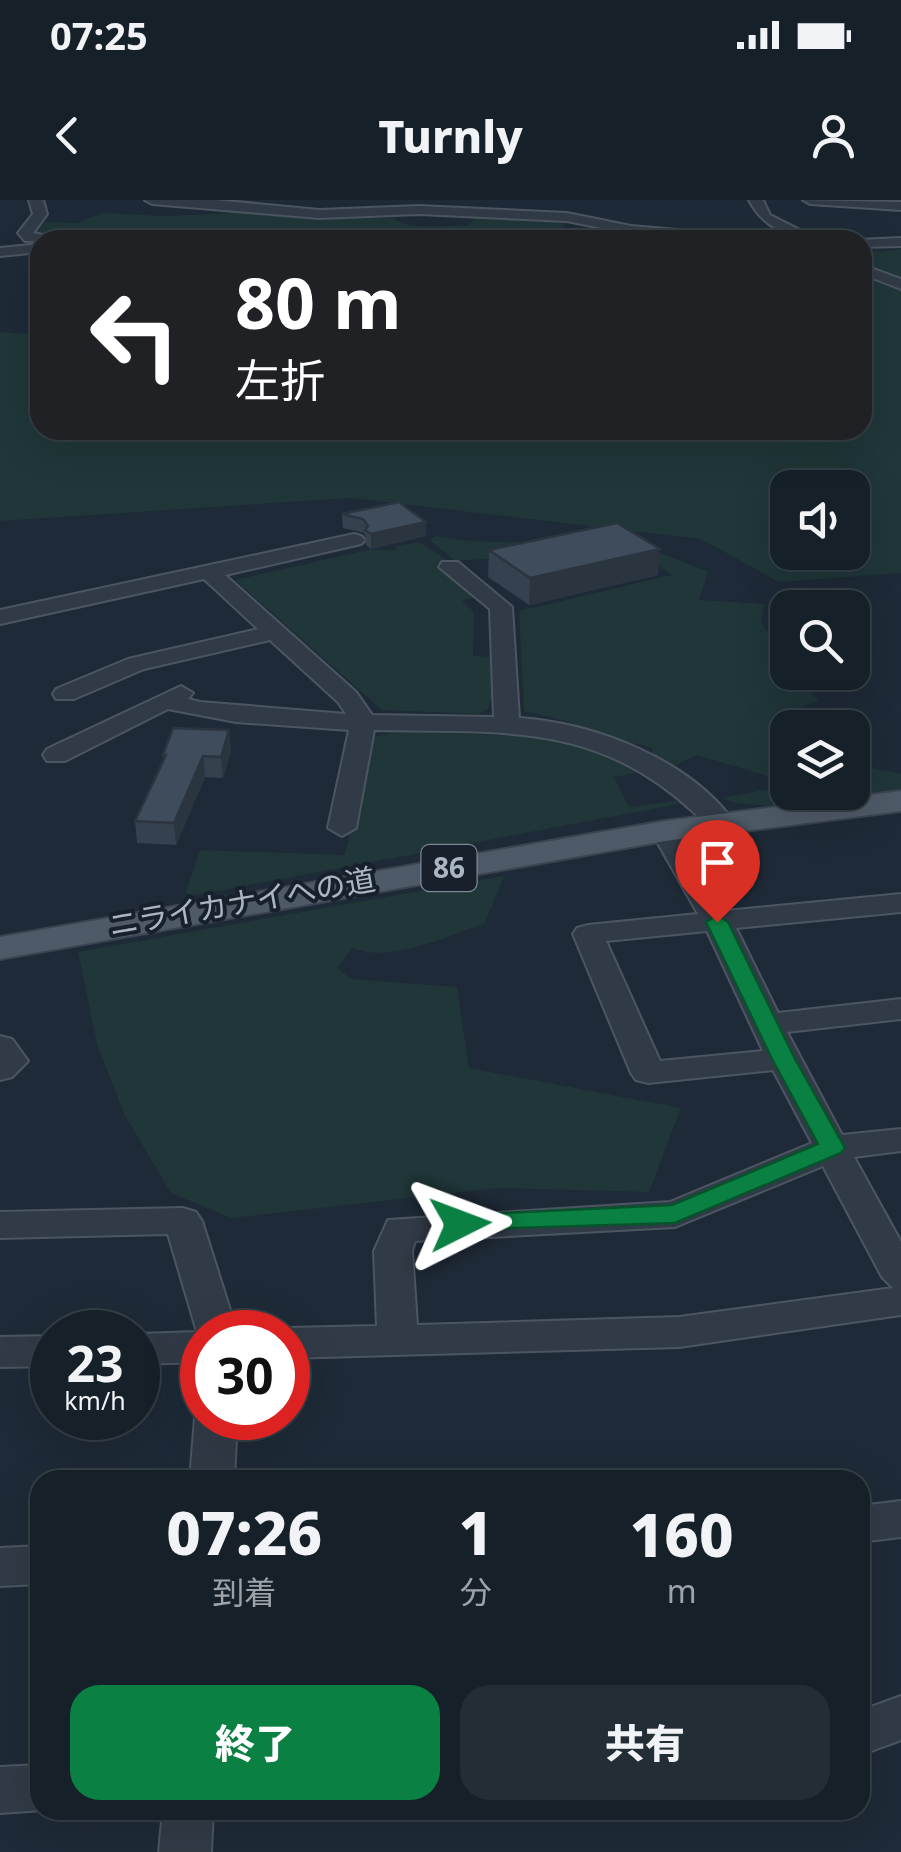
<!DOCTYPE html>
<html lang="ja">
<meta charset="utf-8">
<style>
body{margin:0;font-family:"Noto Sans","Noto Sans JP",sans-serif;background:#232d35;color:#f1f3f6;height:100vh;display:flex;flex-direction:column;font-size:38px;white-space:nowrap}
*{box-sizing:border-box;margin:0}
p{font-size:32px;color:#9ea3a8}
.icon{flex:none;width:55px;height:55px;fill:none;stroke:currentColor;stroke-width:2;stroke-linecap:round;stroke-linejoin:round}
.map{position:relative;flex:1;overflow:hidden}
.sheet{position:absolute;left:30px;top:1270px;width:840px;height:350px;display:flex;flex-direction:column;background:#162029;border-radius:30px;box-shadow:0 10px 40px #0002,0 0 0 2px #353e46}
.sheet>*{flex:none}
.guide{position:absolute;left:30px;top:30px;width:842px;height:210px;border-radius:30px;box-shadow:0 10px 40px #0002,0 0 0 2px #353e46;background:#202124;color:#fff;overflow:hidden}
.tools{position:absolute;left:770px;top:270px;display:grid;gap:20px}
.tools a{display:grid;place-items:center;width:100px;height:100px;border-radius:20px;background:#162029;box-shadow:0 10px 40px #0002,0 0 0 2px #353e46;font-size:50px}
.speed{position:absolute;left:30px;top:1110px;display:flex;gap:20px;font-size:50px;font-weight:700;text-align:center}
.speed>*{display:grid;place-content:center;width:130px;height:130px;border-radius:50%;background:#162029;box-shadow:0 10px 40px #0002,0 0 0 2px #353e46;line-height:1}
.speed small{font-size:25px;font-weight:400}
.speed .limit{border:15px solid #d22;background:#fff;color:#111}
.pin{position:absolute;display:grid;place-items:center;width:85px;height:85px;color:#fff;margin:-102px -42px;border-radius:50% 50% 50% 0;rotate:-45deg;box-shadow:0 0 10px #0007}
.pin .icon{rotate:45deg}
.me{position:absolute;width:110px;margin:-55px;rotate:87deg;stroke-linejoin:round;filter:drop-shadow(0 0 8px #0008)}
.turn{display:flex;align-items:center;gap:35px;height:210px;padding:0 40px;font-size:45px}
.turn .icon{width:130px;height:130px;stroke-width:2.5}
.turn b{display:block;font-size:70px;line-height:85px}
.eta{display:flex;justify-content:space-evenly;align-items:center;height:170px;text-align:center}
.eta b{font-size:60px;font-weight:800;line-height:70px}
.button{display:flex;gap:20px;margin-top:auto;padding:20px 40px}
.button a{flex:1;height:115px;border-radius:30px;background:#0b8043;color:#fff;font-size:40px;font-weight:800;line-height:115px;text-align:center}
.button a+a{background:#232d35;color:#f1f3f6}
.status{display:flex;justify-content:space-between;align-items:center;height:70px;padding:0 50px;background:#162029;direction:ltr}
.status svg{height:28px;fill:currentColor}
header{display:flex;justify-content:space-between;align-items:center;height:130px;padding:0 40px;background:#162029;font-size:45px;font-weight:800}
.map>svg:first-child{display:block}
.green{fill:#203638;fill-rule:evenodd}
.lines{fill:none;stroke-linecap:round;stroke-linejoin:round}
.minor-casing{stroke:#4c5663;stroke-width:4}
.major-casing{stroke:#3b4451;stroke-width:4}
.minor{fill:#313b47;fill-rule:evenodd}
.major{fill:#4f5a68;fill-rule:evenodd}
.wall{fill:#35414f}
.shaded-wall{fill:#2b3540}
.building{fill:#3e4c5c;stroke:#2b3540;stroke-width:2.5}
.route{fill:#0b8043;stroke:#07532c;stroke-width:2.5}
.labels{text-anchor:middle;stroke-width:8;stroke-linejoin:round;paint-order:stroke}
.shield{fill:#17202b;stroke:#7f8997;stroke-width:2.5}
.shield-label{font-size:28px;font-weight:bold;fill:#abb6c5}
.street-label{font-size:30px;fill:#abb6c5;stroke:#17202b}
</style>
<div class="status"><b>07:25</b><svg viewBox="0 0 49 12"><path d="M0 12V9h3v3zM5 12V6h3v6zM10 12V3h3v9zM15 12V0h3v12zM26 1h20v11H26zM47 4h2v5h-2z"/></svg></div>
<header><svg class="icon" aria-label="back" viewBox="0 0 24 24"><path d="M15 5l-7 7 7 7"/></svg>Turnly<svg class="icon" aria-label="person" viewBox="0 0 24 24"><circle cx="12" cy="8" r="4"/><path d="M4 21q1-7 8-7t8 7"/></svg></header>
<div class="map">
<svg width="901" height="1652" viewBox="0 0 901 1652">
<rect width="100%" height="100%" fill="#1e2a37"/>
<g class="green">
<path d="M279 11 318 19 393 18C412 31 446 25 469 25L476 17 569 21 558 32 590 40H109L34 34 45 22 77 23 102 13 165 16Z"/>
<path d="M901 49V373L779 382 701 339 351 298 0 321V132L40 135V230H862V68L869 66 863 63V53ZM788 288H852V352H788Z"/>
<path d="M436 336C502 349 567 336 633 345 658 349 684 363 708 372L699 400 765 404 761 422 787 459 788 472 797 473 818 501 773 516 787 529 788 592H852L853 564 901 574V592C861 596 755 616 723 598L783 586 784 581 697 555 676 565 649 555 654 549 636 543 629 547 563 520 524 511 519 411 672 375 632 348 455 361 432 342 431 338Z"/>
<path d="M419 342 447 360 435 364 478 396 462 401 474 412 473 456 495 457 498 500 490 501 488 509 478 514 382 510 235 380 367 350H397L395 346Z"/>
<path d="M405 531 562 538 594 547 640 572 614 577 629 607 676 601 679 604 197 695 185 694 200 650 345 655 371 537Z"/>
<path d="M504 676 485 723C451 736 385 764 353 748L337 768 351 779 457 787 469 868 681 908 649 992 498 988 231 1018 171 993 124 914 97 844 78 752Z"/>
</g>
<g class="lines">
<g class="minor-casing">
<g id="minor">
<path d="M29 0H43L47 14 33 33 69 40 25 41 18 33 33 14Z"/>
<path d="M145 0H216L319 10 419 6 567 13 631 26 748 36 755 40 631 34 567 21 419 14 319 18 152 4Z"/>
<path d="M749 0H763L770 15 820 40C790 40 763 27 749 0Z"/>
<path d="M803 0 901 2V10L810 4Z"/>
<path d="M901 38V46L862 47V40H857Z"/>
<path d="M40 44V52L0 56V48Z"/>
<path d="M862 65 901 79V89L862 74Z"/>
<path d="M354 334 361 336 365 340 361 344 225 375 356 492 372 515 494 517 490 409 439 367 442 362H458L512 407 519 518C594 523 689 559 734 622L730 628H710C604 520 512 533 374 530L356 628 342 636 328 628 349 530 236 522 168 509 65 561H47L43 555 47 549 181 486 193 493 188 499 200 502 346 514 338 502 270 440 144 469 74 499H56L53 494 56 489 128 459 258 429 204 379 0 424V410Z"/>
<path d="M665 623 675 625 726 711 901 694V712L736 728 778 813 901 799V819L787 832 842 935 901 929V951L854 957 901 1042V1115L679 1147 288 1158V1132H274L288 1128 377 1126 374 1051 388 1020 670 1002 812 943 773 870 648 883 636 880 631 873 573 734 577 728 588 725 698 714 651 631ZM707 731 763 851 660 861 606 741ZM823 966 882 1077 893 1088 679 1117 417 1125 412 1051 415 1041 675 1027Z"/>
<path d="M0 836 12 839 28 861 12 877 0 880Z"/>
<path d="M183 1008 196 1012 202 1021 237 1132H202V1162L138 1164V1134L197 1132 168 1034 0 1038V1012Z"/>
<path d="M52 1136V1166L0 1167V1137Z"/>
<path d="M201 1207 202 1218H237L234 1280H190L195 1218Z"/>
<path d="M901 1301V1337L860 1342V1306Z"/>
<path d="M40 1346V1384L0 1386V1348Z"/>
<path d="M901 1496V1540L860 1555V1511Z"/>
<path d="M40 1565V1610H44L0 1613V1567Z"/>
<path d="M163 1610H213L211 1652H159Z"/>
</g>
</g>
<g class="major-casing">
<path id="major" d="M901 591V611L665 641 0 759V737L665 621Z"/>
</g>
<use href="#minor" class="minor"/>
<use href="#major" class="major"/>
</g>
<g class="wall">
<path d="M342 314 426 336 371 349 366 345 365 336 364 333 343 328Z"/>
<path d="M489 350 658 375 529 405 488 377Z"/>
<path d="M229 530 231 551 223 578 205 577 176 645 137 643 135 621 163 561V555Z"/>
</g>
<g class="shaded-wall">
<path d="M426 322V336L371 349V334Z"/>
<path d="M660 349 658 375 529 405 530 378Z"/>
<path d="M229 530 231 551 223 578 221 557Z"/>
<path d="M203 556 205 577 176 645 174 623Z"/>
</g>
<g class="building">
<path d="M399 302 426 322 371 334 365 330 368 326 363 319 342 314Z"/>
<path d="M617 323 660 349 530 378 489 350Z"/>
<path d="M173 528 229 530 221 557 203 556 174 623 135 621 166 555H163Z"/>
</g>
<path class="route" d="M717 715 728 722 795 859 845 948 841 953 675 1023 451 1030 447 1024 451 1017 460 1015 672 1005 818 944 772 859 706 722Z"/>
<g class="labels">
<rect class="shield" x="421.5" y="645" width="55" height="46" rx="8"/>
<g class="shield-label">
<text x="449" y="678">86</text>
</g>
<g class="street-label">
<text transform="translate(242 703) rotate(-10)" y="10">ニライカナイへの道</text>
</g>
</g>
</svg>
<div class="tools">
<a><svg class="icon" aria-label="sound" viewBox="0 0 24 24"><path d="M4 9h4l5-4v14l-5-4H4zM17 9q2 3 0 6"/></svg></a>
<a><svg class="icon" aria-label="search" viewBox="0 0 24 24"><circle cx="10" cy="10" r="6"/><path d="M15 15l6 6"/></svg></a>
<a><svg class="icon" aria-label="layers" viewBox="0 0 24 24"><path d="M12 4l9 5-9 5-9-5zM3 14l9 5 9-5"/></svg></a>
</div>
<div class="speed"><div>23<small>km/h</small></div><div class="limit">30</div></div>
<div class="pin" style="left:717px;top:722px;background:#d93025"><svg class="icon" aria-label="arrive" viewBox="0 0 24 24"><path d="M6 21V4h12l-3 4 3 4H6"/></svg></div>
<svg class="me" style="left:460px;top:1024px" viewBox="-20 -20 40 40"><path d="M0-17L14 15 0 8-14 15z" fill="#0b8043" stroke="#fff" stroke-width="4"/></svg>
<div class="guide">
<div class="turn"><svg class="icon" aria-label="left" viewBox="0 0 24 24"><path d="M17 20v-9H6M10 6l-5 5 5 5"/></svg><div><b>80 m</b>左折</div></div>
</div>
<section class="sheet">
<div class="eta">
<div><b>07:26</b><p>到着</p></div>
<div><b>1</b><p>分</p></div>
<div><b>160</b><p>m</p></div>
</div>
<div class="button"><a>終了</a><a>共有</a></div>
</section>
</div>
